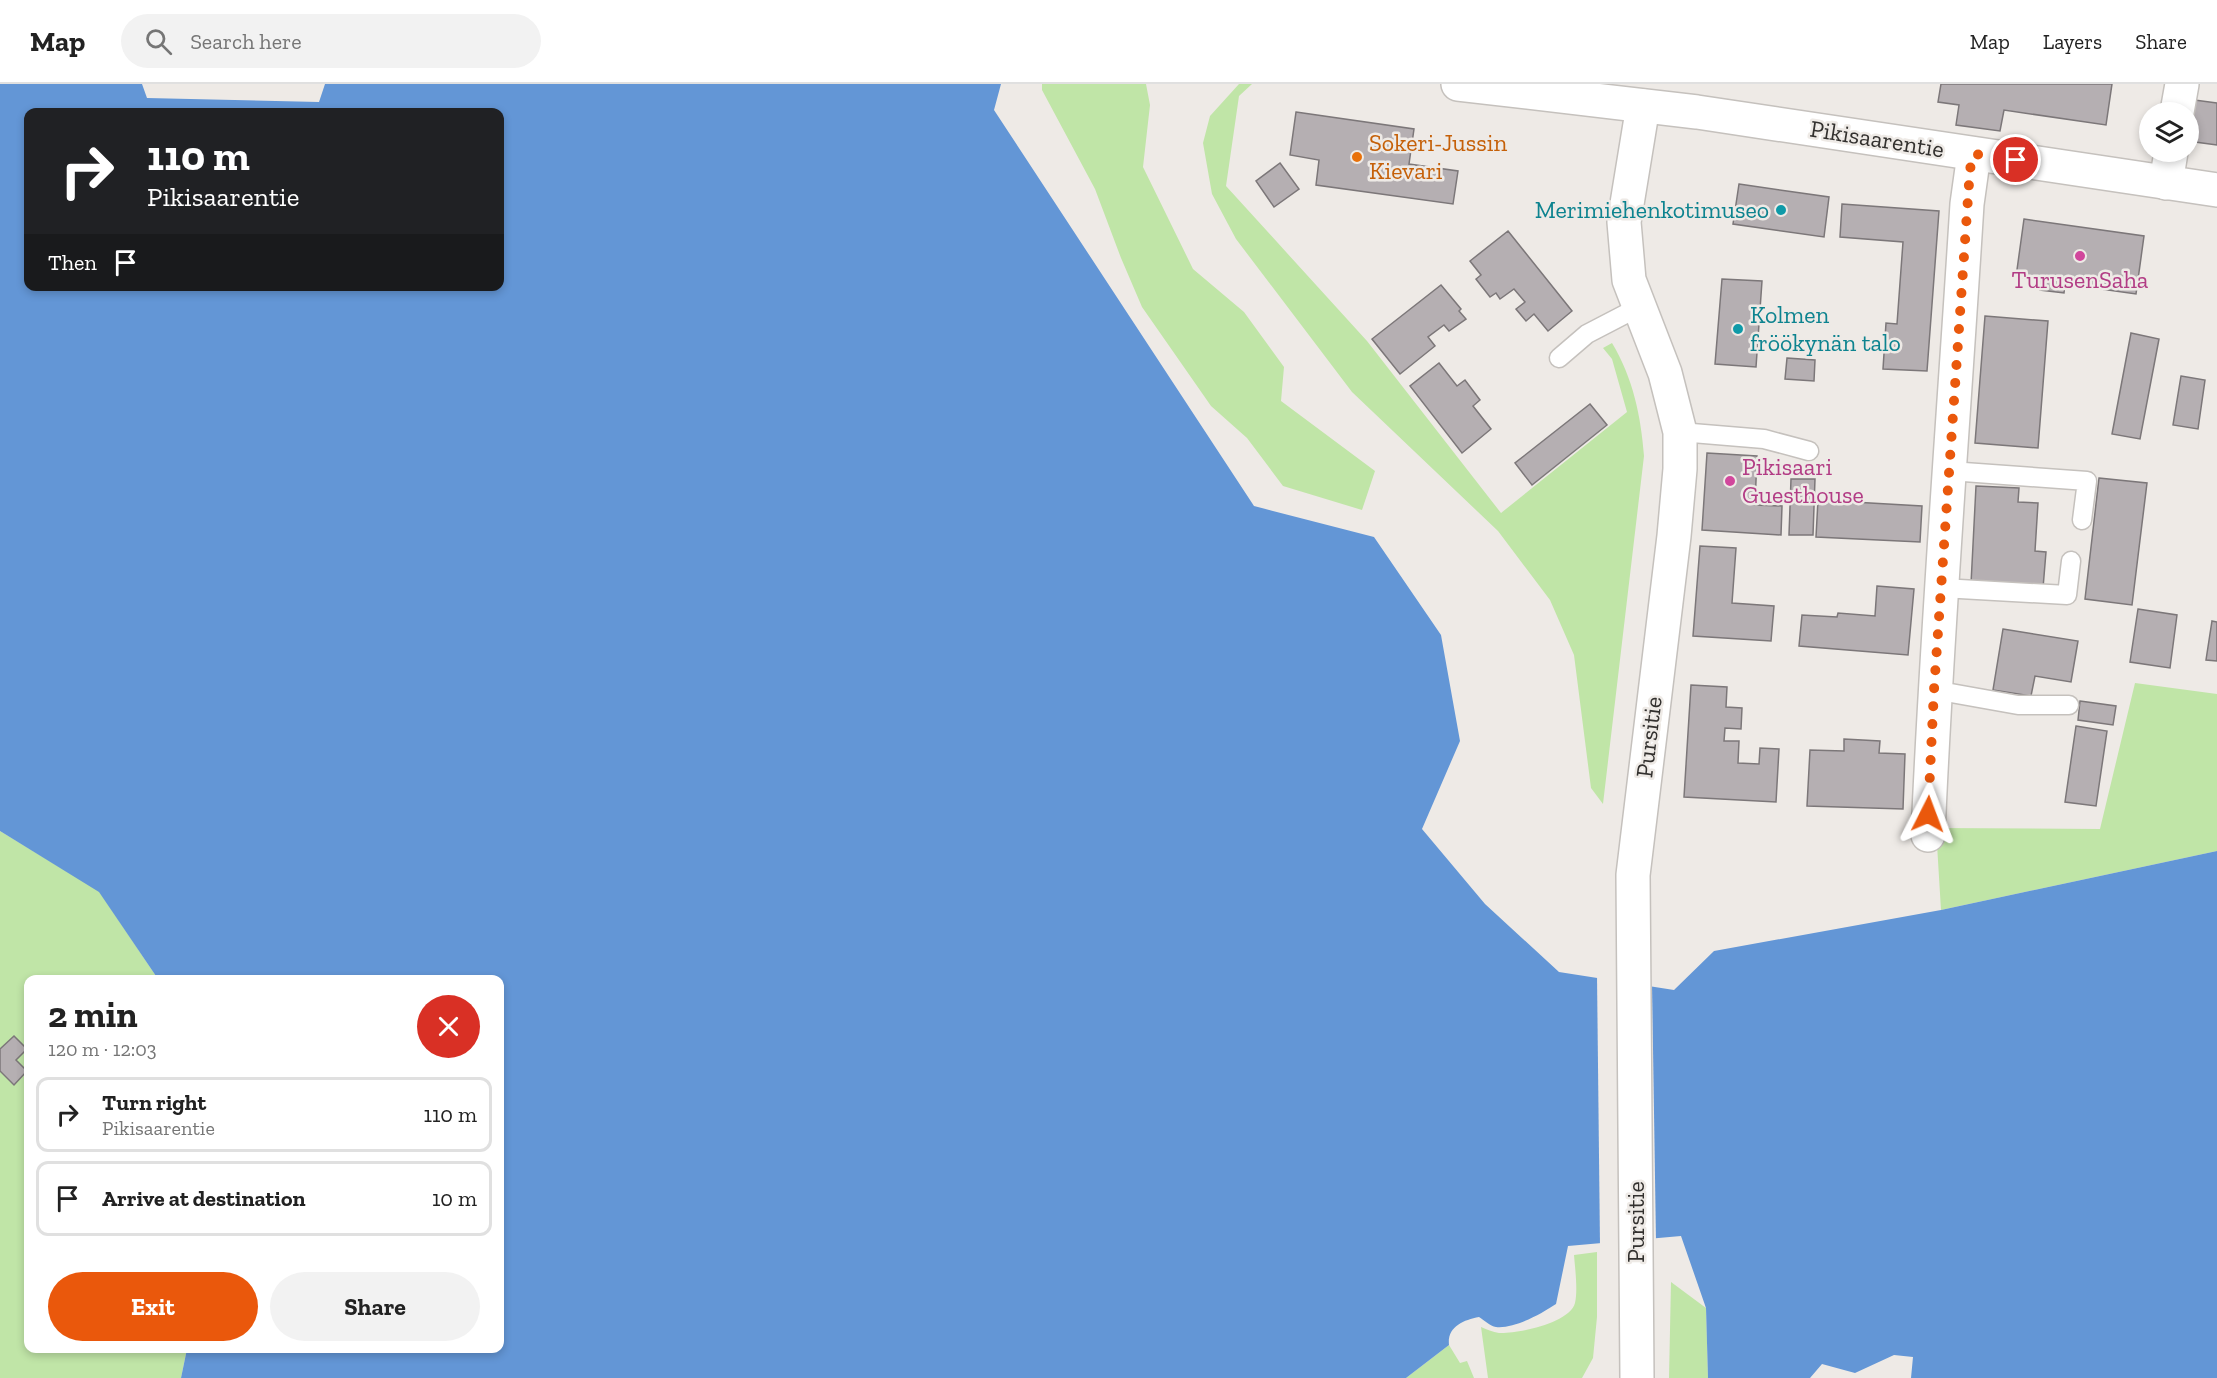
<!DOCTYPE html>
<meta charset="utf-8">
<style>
body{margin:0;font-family:"Zilla Slab",serif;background:#f2f2f2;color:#222;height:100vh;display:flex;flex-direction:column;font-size:22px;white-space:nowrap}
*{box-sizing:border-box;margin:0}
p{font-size:20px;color:#767676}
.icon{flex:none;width:33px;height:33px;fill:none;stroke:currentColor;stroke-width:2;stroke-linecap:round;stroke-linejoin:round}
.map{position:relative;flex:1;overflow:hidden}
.sheet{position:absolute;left:24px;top:891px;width:480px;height:378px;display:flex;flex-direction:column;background:#fff;border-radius:12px;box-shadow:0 3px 9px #0003}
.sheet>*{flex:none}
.hud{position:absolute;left:24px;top:24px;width:480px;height:183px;border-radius:12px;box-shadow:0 3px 9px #0003;background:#202124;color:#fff;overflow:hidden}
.fabs{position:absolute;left:2139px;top:18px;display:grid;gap:12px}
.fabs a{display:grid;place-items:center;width:60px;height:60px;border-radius:50%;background:#fff;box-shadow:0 3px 9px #0003;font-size:30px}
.pin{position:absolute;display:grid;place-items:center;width:51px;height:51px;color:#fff;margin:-26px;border:3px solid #fff;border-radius:50%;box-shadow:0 2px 6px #0007}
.me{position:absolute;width:66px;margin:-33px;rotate:3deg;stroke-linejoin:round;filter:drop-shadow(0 0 4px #0008)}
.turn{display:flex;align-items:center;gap:21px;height:126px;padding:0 24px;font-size:27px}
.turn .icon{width:78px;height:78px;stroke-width:2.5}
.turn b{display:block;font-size:42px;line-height:51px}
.then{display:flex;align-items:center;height:57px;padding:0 24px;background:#0003;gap:12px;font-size:22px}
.round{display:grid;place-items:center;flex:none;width:63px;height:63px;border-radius:32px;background:#f2f2f2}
.summary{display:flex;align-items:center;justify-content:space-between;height:102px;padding:0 24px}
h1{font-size:36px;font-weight:800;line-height:45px}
.action{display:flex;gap:12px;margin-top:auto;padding:12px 24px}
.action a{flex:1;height:69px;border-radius:36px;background:#ea580c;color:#fff;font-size:24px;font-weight:800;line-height:69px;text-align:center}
.action a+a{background:#f2f2f2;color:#222}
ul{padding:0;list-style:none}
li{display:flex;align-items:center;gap:18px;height:75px;margin:0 12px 9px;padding:0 12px;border:3px solid #e0e0e0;border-radius:12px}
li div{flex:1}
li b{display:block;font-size:22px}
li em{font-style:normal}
header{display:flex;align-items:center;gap:36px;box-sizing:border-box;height:84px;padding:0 30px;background:#fff;border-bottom:2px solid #e0e0e0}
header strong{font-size:28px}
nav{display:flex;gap:33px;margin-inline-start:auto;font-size:21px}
.search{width:420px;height:54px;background:#f2f2f2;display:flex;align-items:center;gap:15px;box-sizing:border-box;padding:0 21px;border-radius:33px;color:#767676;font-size:22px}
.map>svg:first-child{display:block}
.green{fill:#c0e5a7}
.water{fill:#6396d6;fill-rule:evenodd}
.pier{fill:#eeeae6}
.building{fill:#b5afb2;stroke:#7c7779;stroke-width:1.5}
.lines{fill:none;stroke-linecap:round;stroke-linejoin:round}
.service-casing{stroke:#c5c1bd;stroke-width:21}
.minor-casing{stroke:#c5c1bd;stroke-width:36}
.service{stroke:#fff;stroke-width:18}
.minor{stroke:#fff;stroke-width:33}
.route{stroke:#ea580c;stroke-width:10;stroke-dasharray:0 18}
.food-dot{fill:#e8710a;stroke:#eeeae6;stroke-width:2}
.culture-dot{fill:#0f9aa8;stroke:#eeeae6;stroke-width:2}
.hotel-dot{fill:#d1479c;stroke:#eeeae6;stroke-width:2}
.labels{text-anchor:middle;stroke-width:5;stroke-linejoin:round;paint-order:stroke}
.street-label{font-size:24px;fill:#32302e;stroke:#eeeae6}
.food-label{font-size:24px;fill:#c56008;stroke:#eeeae6;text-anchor:start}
.culture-label{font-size:24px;fill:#0d838f;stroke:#eeeae6;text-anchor:end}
.hotel-label{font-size:24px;fill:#b23c85;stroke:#eeeae6}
</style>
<header>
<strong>Map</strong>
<div class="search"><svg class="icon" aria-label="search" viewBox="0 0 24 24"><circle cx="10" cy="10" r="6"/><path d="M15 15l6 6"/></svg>Search here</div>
<nav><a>Map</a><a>Layers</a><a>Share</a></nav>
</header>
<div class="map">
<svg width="2217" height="1294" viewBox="0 0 2217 1294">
<rect width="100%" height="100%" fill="#eeeae6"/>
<g class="green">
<path d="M1042 0H1146L1150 21 1143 83 1193 185 1244 228 1284 283 1281 317 1375 387 1362 426 1283 402 1247 354 1211 322 1142 223 1121 174 1095 105 1042 6Z"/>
<path d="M1239 0H1252L1239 12 1226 102 1367 257 1501 429 1627 328 1612 275 1603 264 1612 259C1633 294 1641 332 1644 372L1603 720 1591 704 1574 571 1550 516 1498 447 1352 308 1236 155 1212 110 1203 59 1210 32Z"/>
<path d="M2135 599 2217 610V767L1941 826 1936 744 2100 745Z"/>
<path d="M0 747 99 807 158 895 28 896V1264L187 1265 181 1294H0Z"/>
<path d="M1597 1168V1233L1593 1274 1582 1294H1488L1481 1243C1486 1245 1493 1248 1499 1249 1517 1250 1570 1239 1575 1219 1578 1206 1575 1184 1574 1171Z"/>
<path d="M1671 1198 1706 1224 1708 1294H1669Z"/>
<path d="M1449 1261 1460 1279 1467 1277 1474 1294H1406Z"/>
</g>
<path class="water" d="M0 0H142L147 14 319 18 325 0H1001L994 26 1254 422 1374 453 1441 551 1460 657 1422 745 1485 820 1559 888 1674 906 1714 867 1941 826 2217 767V1294H1911L1913 1273 1894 1271 1855 1289 1822 1280 1810 1294H1708L1706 1224 1681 1152 1568 1162 1556 1220C1541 1230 1514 1245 1496 1243 1490 1242 1484 1236 1479 1233 1463 1236 1447 1243 1449 1261L1406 1294H181L187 1265 500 1264V896L158 895 99 808 0 747ZM28 28H500V202H28Z"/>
<path class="pier" d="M1597 891 1652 900 1656 1157 1600 1162Z"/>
<g class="building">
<path d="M1941 0H2112L2106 41 2004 26 2000 47 1956 41 1959 21 1938 18Z"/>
<path d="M2187 15 2217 19V61L2188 57Z"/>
<path d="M1296 28 1414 45 1409 80 1458 87 1453 120 1316 101 1319 76 1290 71Z"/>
<path d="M1280 79 1299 105 1274 123 1256 97Z"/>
<path d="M1739 100 1829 113 1824 153 1733 140Z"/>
<path d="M1842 120 1939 127 1927 287 1883 285 1886 239 1897 240 1903 158 1840 153Z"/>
<path d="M2024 135 2144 152 2136 210 2065 200 2064 209 2040 206 2041 197 2016 193Z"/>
<path d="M1508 147 1572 227 1548 247 1534 230 1526 237 1516 225 1525 218 1514 205 1500 215 1496 209 1490 213 1476 195 1481 191 1470 177Z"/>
<path d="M1722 195 1762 197 1756 283 1715 280Z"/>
<path d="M1441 201 1461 225 1459 227 1466 235 1449 247 1444 241 1428 253 1435 262 1400 290 1372 255Z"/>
<path d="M1985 232 2048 237 2038 364 1975 359Z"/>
<path d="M2131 249 2159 255 2140 355 2112 350Z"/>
<path d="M1787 274 1815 276 1814 297 1785 295Z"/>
<path d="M1439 279 1457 302 1465 296 1480 316 1473 322 1491 345 1462 369 1410 302Z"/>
<path d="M2181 292 2205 296 2198 345 2173 341Z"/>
<path d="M1590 320 1607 341 1532 401 1515 379Z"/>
<path d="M1707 369 1757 372 1755 421 1782 422 1781 451 1702 446Z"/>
<path d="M2099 394 2147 399 2132 521 2085 515Z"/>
<path d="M1791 395H1815L1813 451H1789Z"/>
<path d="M1976 402 2019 404 2018 418 2038 419 2035 467 2046 468 2043 504 1971 500Z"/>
<path d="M1818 416 1922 422 1920 458 1816 453Z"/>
<path d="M1700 462 1736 464 1732 519 1774 522 1771 557 1693 552Z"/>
<path d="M1877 502 1914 505 1908 571 1799 562 1802 531 1837 533 1838 529 1875 532Z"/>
<path d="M2138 525 2177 531 2170 584 2130 578Z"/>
<path d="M2212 537 2217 538V577L2206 576Z"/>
<path d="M2003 545 2078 557 2071 598 2035 592 2031 612 1993 606Z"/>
<path d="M1691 601 1727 603 1726 623 1742 624 1741 645 1725 644 1724 657H1739L1738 679 1759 680 1760 664 1779 665 1776 718 1684 713Z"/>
<path d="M2080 617 2116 622 2113 641 2078 636Z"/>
<path d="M2076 642 2107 647 2096 722 2065 718Z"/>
<path d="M1844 655 1880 657 1879 669 1905 670 1903 725 1807 722 1810 666 1844 667Z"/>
<path d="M14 952 27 965 16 976 27 987 14 1001 0 987V965Z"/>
</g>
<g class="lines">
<g class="service-casing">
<g id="service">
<path d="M1559 274 1587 250 1639 223"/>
<path d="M1680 348 1764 355 1809 367"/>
<path d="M1950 387 2087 397 2082 436"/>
<path d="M1942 504 2067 511 2071 477"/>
<path d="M1934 606 2018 621H2069"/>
</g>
</g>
<g class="minor-casing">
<g id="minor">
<path d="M1458 0 1697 28 2217 106"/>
<path d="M2177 28 2182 0"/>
<path d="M2166 99 2171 68"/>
<path d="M1928 751C1937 540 1954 330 1967 120L1974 70"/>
<path d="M1637 1294 1633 791 1674 452 1680 385V348L1665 289 1629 196 1624 138 1643 22"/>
</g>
</g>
<use href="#service" class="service"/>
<use href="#minor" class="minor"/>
</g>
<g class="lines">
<path class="route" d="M1928 730 1934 606 1970 85 1974 70 2016 76"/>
</g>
<circle class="food-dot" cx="1357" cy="73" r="6"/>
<g class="culture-dot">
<circle cx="1781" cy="126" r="6"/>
<circle cx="1738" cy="245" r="6"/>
</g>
<g class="hotel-dot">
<circle cx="2080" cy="172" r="6"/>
<circle cx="1730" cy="397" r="6"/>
</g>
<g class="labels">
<g class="street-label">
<text transform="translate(1877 55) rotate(9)" y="8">Pikisaarentie</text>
<text transform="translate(1649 653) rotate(-83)" y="8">Pursitie</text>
<text transform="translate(1636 1138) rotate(-90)" y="8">Pursitie</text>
</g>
<g class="food-label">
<text x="1369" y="67">Sokeri-Jussin<tspan x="1369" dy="28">Kievari</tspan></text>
</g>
<g class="culture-label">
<text x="1769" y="134">Merimiehenkotimuseo</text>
<text x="1750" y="239" text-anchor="start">Kolmen<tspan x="1750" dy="28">fröökynän talo</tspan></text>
</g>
<g class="hotel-label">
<text x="2080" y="204">TurusenSaha</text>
<text x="1742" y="391" text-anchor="start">Pikisaari<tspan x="1742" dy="28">Guesthouse</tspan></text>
</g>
</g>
</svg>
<div class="fabs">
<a><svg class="icon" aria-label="layers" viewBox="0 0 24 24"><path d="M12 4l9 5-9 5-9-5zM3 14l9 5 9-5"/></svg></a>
</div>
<div class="pin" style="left:2016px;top:76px;background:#d93025"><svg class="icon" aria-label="arrive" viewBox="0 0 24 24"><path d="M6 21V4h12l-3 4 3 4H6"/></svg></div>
<svg class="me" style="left:1928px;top:730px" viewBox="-20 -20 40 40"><path d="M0-17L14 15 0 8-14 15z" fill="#ea580c" stroke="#fff" stroke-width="4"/></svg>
<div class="hud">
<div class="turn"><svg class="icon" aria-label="right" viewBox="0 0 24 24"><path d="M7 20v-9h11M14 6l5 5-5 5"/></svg><div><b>110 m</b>Pikisaarentie</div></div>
<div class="then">Then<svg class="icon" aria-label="arrive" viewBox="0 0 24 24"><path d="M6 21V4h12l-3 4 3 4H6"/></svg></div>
</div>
<section class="sheet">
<div class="summary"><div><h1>2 min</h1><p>120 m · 12:03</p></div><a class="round" style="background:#d93025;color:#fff"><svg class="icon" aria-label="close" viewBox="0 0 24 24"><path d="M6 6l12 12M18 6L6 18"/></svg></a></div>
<ul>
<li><svg class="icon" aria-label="right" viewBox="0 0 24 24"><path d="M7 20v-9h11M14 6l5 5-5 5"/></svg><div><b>Turn right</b><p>Pikisaarentie</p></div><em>110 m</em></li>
<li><svg class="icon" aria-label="arrive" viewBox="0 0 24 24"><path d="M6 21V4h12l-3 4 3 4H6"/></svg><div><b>Arrive at destination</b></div><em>10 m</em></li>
</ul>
<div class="action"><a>Exit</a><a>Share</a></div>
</section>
</div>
